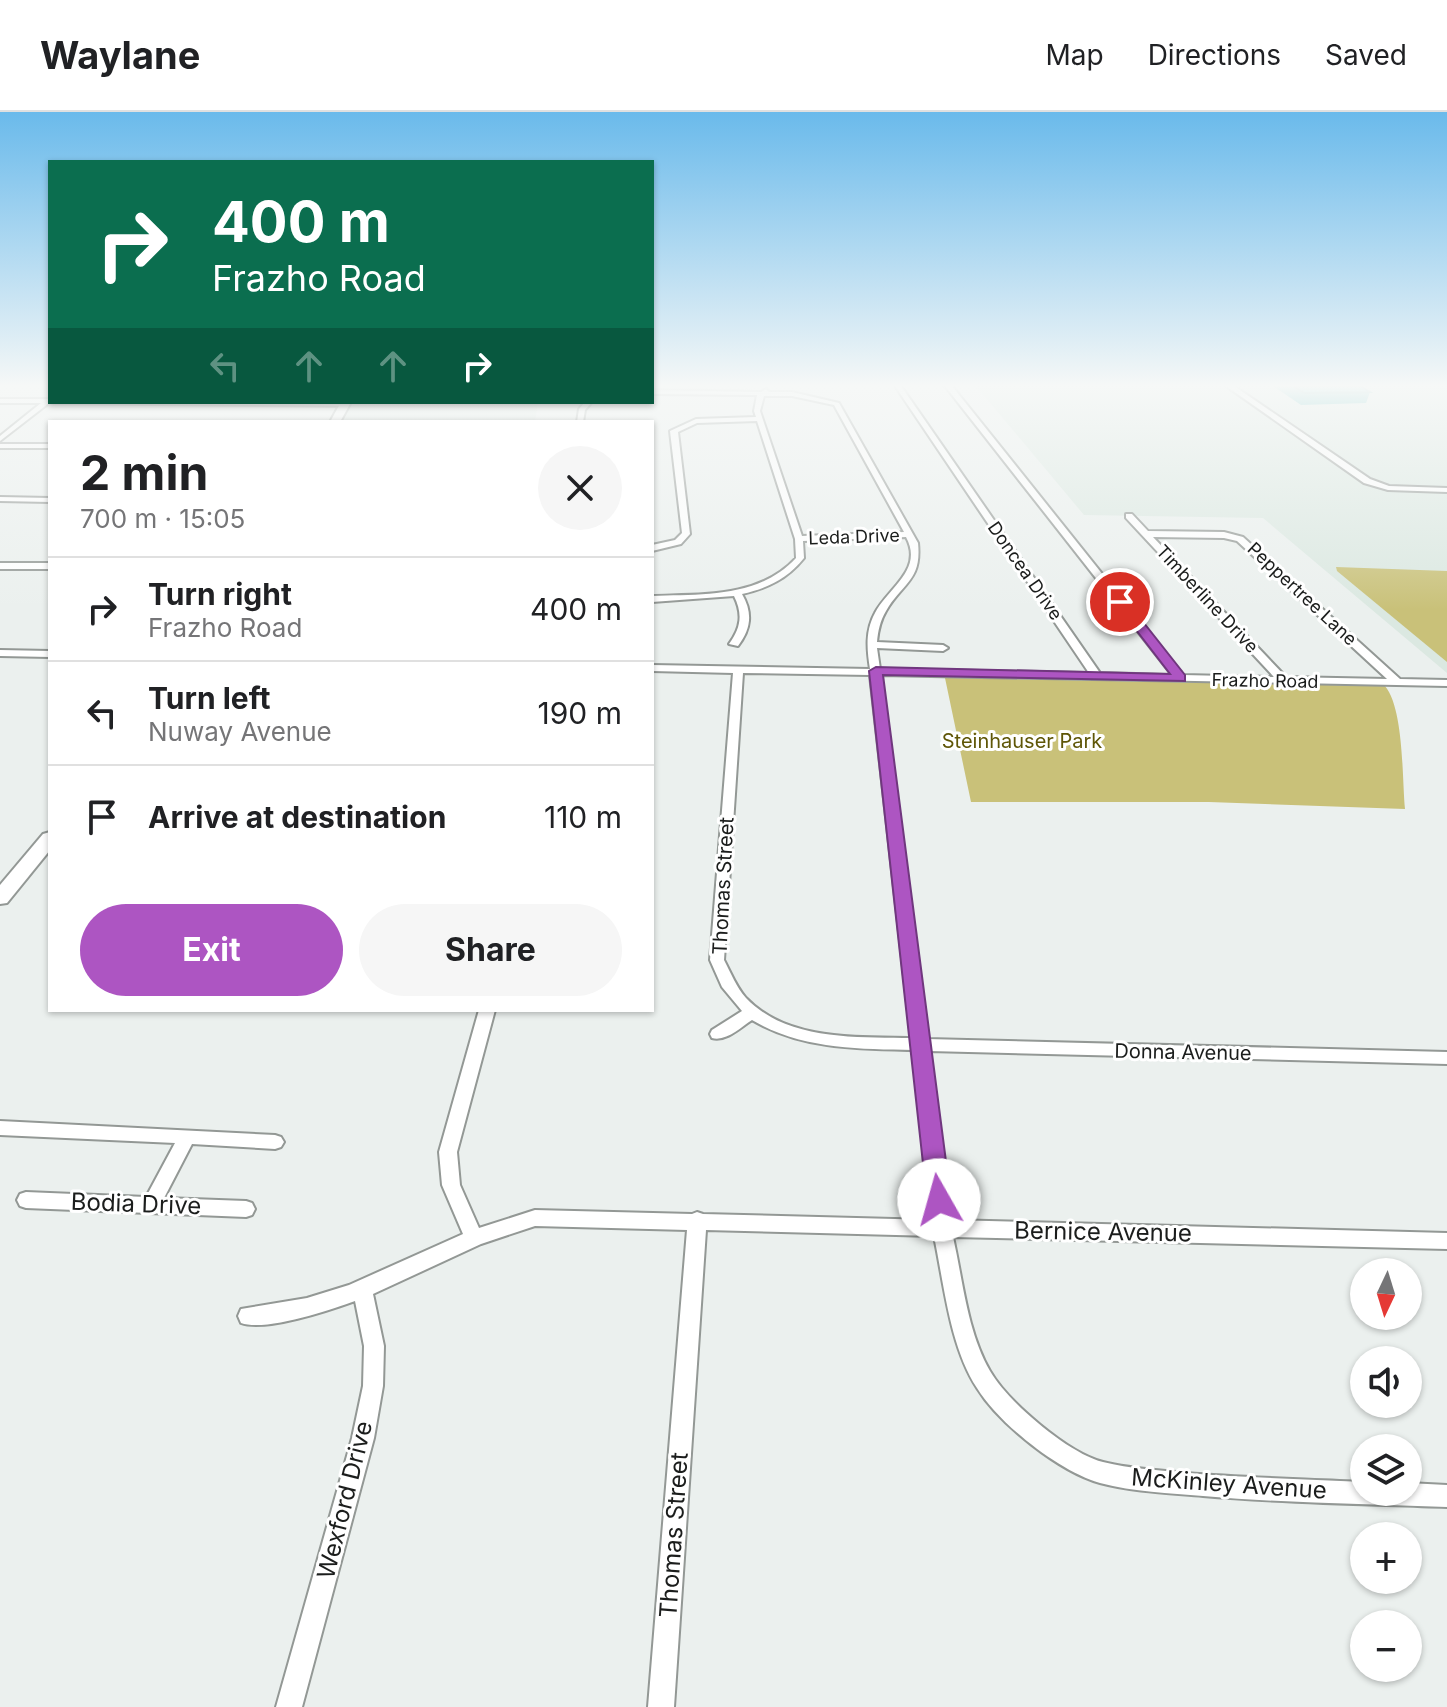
<!DOCTYPE html>
<meta charset="utf-8">
<style>
body{margin:0;font-family:Inter,sans-serif;background:#f6f6f6;color:#202124;height:100vh;display:flex;flex-direction:column;font-size:30px;white-space:nowrap}
*{box-sizing:border-box;margin:0}
p{font-size:26px;color:#757577}
.icon{flex:none;width:44px;height:44px;fill:none;stroke:currentColor;stroke-width:2;stroke-linecap:round;stroke-linejoin:round}
.map{position:relative;flex:1;overflow:hidden}
.sheet{position:absolute;left:48px;top:308px;width:606px;height:592px;display:flex;flex-direction:column;background:#fff;border-radius:0px;box-shadow:0 2px 6px #0004}
.sheet>*{flex:none}
.hud{position:absolute;left:48px;top:48px;width:606px;height:244px;border-radius:0px;box-shadow:0 2px 6px #0004;background:#0b6e4f;color:#fff;overflow:hidden}
.needle{width:52px;rotate:184deg}
.fabs{position:absolute;left:1350px;top:1146px;display:grid;gap:16px}
.fabs a{display:grid;place-items:center;width:72px;height:72px;border-radius:50%;background:#fff;box-shadow:0 2px 6px #0004;font-size:40px}
.pin{position:absolute;display:grid;place-items:center;width:68px;height:68px;color:#fff;margin:-34px;border:4px solid #fff;border-radius:50%;box-shadow:0 2px 8px #0007}
.me{position:absolute;width:88px;margin:-44px;rotate:353deg;stroke-linejoin:round;filter:drop-shadow(0 0 6px #0008)}
.turn{display:flex;align-items:center;gap:28px;height:168px;padding:0 32px;font-size:36px}
.turn .icon{width:104px;height:104px;stroke-width:2.5}
.turn b{display:block;font-size:56px;line-height:68px}
.lanes{display:flex;align-items:center;height:76px;padding:0 32px;background:#0003;justify-content:center;gap:40px;direction:ltr}
.lanes .off{opacity:.35}
.round{display:grid;place-items:center;flex:none;width:84px;height:84px;border-radius:42px;background:#f6f6f6}
.summary{display:flex;align-items:center;justify-content:space-between;height:136px;padding:0 32px}
h1{font-size:48px;font-weight:700;line-height:60px}
.cta{display:flex;gap:16px;margin-top:auto;padding:16px 32px}
.cta a{flex:1;height:92px;border-radius:48px;background:#ad55c2;color:#fff;font-size:32px;font-weight:700;line-height:92px;text-align:center}
.cta a+a{background:#f6f6f6;color:#202124}
ul{padding:0;list-style:none}
li{display:flex;align-items:center;gap:24px;height:104px;padding:0 32px;border-top:2px solid #e0e0e0}
li div{flex:1}
li b{display:block;font-size:30px}
li em{font-style:normal}
header{display:flex;align-items:center;gap:48px;box-sizing:border-box;height:112px;padding:0 40px;background:#fff;border-bottom:2px solid #e0e0e0}
header strong{font-size:38px}
nav{display:flex;gap:44px;margin-inline-start:auto;font-size:28px}
.map>svg:first-child{display:block}
.built{fill:#dbe8e1}
.green{fill:#c9c179}
.lines{fill:none;stroke-linecap:round;stroke-linejoin:round}
.street-casing{stroke:#939895;stroke-width:4}
.secondary-casing{stroke:#939895;stroke-width:4}
.street{fill:#fff;fill-rule:evenodd}
.secondary{fill:#fff;fill-rule:evenodd}
.wall{fill:#2db0b1}
.building{fill:#34cdce;stroke:#249090;stroke-width:2}
.route{fill:#ad55c2;stroke:#70377e;stroke-width:2}
.labels{text-anchor:middle;stroke-width:6;stroke-linejoin:round;paint-order:stroke}
.far-street-label{font-size:18px;fill:#1b1d1c;stroke:#fff}
.park-label{font-size:20px;fill:#5f5607;stroke:#fff}
.street-label{font-size:20px;fill:#1b1d1c;stroke:#fff}
.near-street-label{font-size:24px;fill:#1b1d1c;stroke:#fff}
</style>
<header>
<strong>Waylane</strong>
<nav><a>Map</a><a>Directions</a><a>Saved</a></nav>
</header>
<div class="map">
<svg width="1447" height="1595" viewBox="0 0 1447 1595">
<rect width="100%" height="100%" fill="#ebf0ee"/>
<g class="built">
<path d="M976 274H1447V561L1263 406 1084 403Z"/>
<path d="M353 290H538L535 310H342Z"/>
</g>
<g class="green">
<path d="M1336 455 1447 459V550L1337 459Z"/>
<path d="M945 566 1385 574C1404 597 1402 666 1405 697L1209 690H971Z"/>
</g>
<g class="lines">
<g class="street-casing">
<g id="street">
<path d="M895 274H901L1100 561 1172 563 945 274H952L1183 563 1274 565 1126 406V402H1132L1148 419 1224 420 1243 425 1400 567 1447 568V574L881 563 927 927 1447 940V952L929 939 950 1108 1447 1121V1137L953 1125C963 1169 967 1219 990 1259 1008 1290 1068 1341 1103 1350 1130 1357 1159 1358 1187 1361 1246 1366 1305 1367 1364 1370V1380H1408V1371L1447 1373V1395C1366 1392 1284 1391 1203 1384 1169 1381 1134 1380 1100 1371 1060 1360 999 1312 977 1276 950 1235 944 1172 934 1124L706 1118 674 1595H648L687 1118 535 1114 481 1132 373 1182 384 1234 383 1274 374 1326 302 1595H276L352 1326 363 1274 364 1234 355 1189C330 1198 265 1220 241 1211L238 1204 241 1197 307 1186 349 1173 463 1122 442 1073 439 1040 479 898H495L457 1040 460 1073 479 1116 535 1098 692 1102 697 1100 703 1102 932 1108 913 938C857 937 801 937 752 908 741 915 726 930 712 926L710 922 712 918 742 899 722 875 710 848 733 561 652 559V553L870 557C867 538 865 519 875 501 888 476 924 458 906 425L803 429 804 446C787 467 768 476 742 482 753 501 751 517 738 534L729 532C741 516 743 502 734 484L652 490V484C703 482 759 486 796 446L795 427 757 309 697 311 678 320 690 422 681 432 652 439V433L675 428 682 421 670 319 696 307 756 305 754 299 757 283 652 282V278L761 280 766 277 769 280H792L839 291 918 431C922 469 902 471 886 499 880 509 878 519 877 530L943 533 948 536 943 539 877 536 880 557 1089 561ZM764 284H792L834 293 904 420 802 424 760 299ZM1153 425 1224 426 1237 429 1387 567 1286 565ZM743 561 870 563 911 926C857 925 787 929 746 886 736 875 731 861 724 848Z"/>
<path d="M1226 274H1234L1370 367 1389 374 1447 376V380L1388 378 1364 371Z"/>
<path d="M0 287H50V290H343L348 292 345 294 49 291 0 329V324L41 291H0Z"/>
<path d="M585 290H592L585 298 583 310H577L579 297Z"/>
<rect x="0" y="332" width="50" height="4"/>
<path d="M0 385 50 386V390L0 389Z"/>
<rect x="0" y="451" width="50" height="6"/>
<path d="M0 538 50 539V545L0 544Z"/>
<path d="M0 1009 275 1023 281 1025 284 1030 281 1035 275 1037 192 1032 164 1086 246 1089 252 1091 255 1097 252 1103 246 1105 26 1096 20 1094 17 1088 20 1082 26 1080 146 1085 175 1031 0 1023Z"/>
</g>
</g>
<g class="secondary-casing">
<g id="secondary">
<path d="M341 290H351L340 310H330Z"/>
<path d="M50 720V738L7 791 0 792V773L43 722Z"/>
</g>
</g>
<use href="#street" class="street"/>
<use href="#secondary" class="secondary"/>
</g>
<path class="wall" d="M1273 274H1360L1370 280 1366 291 1301 293Z"/>
<path class="building" d="M1294 274H1360L1370 280 1304 281Z"/>
<linearGradient id="sky" x2="0" y2="1"><stop stop-color="#6abaeb"/><stop offset="0.55" stop-color="#f6f8f7"/><stop offset="1" stop-color="#f6f8f7" stop-opacity="0"/></linearGradient>
<rect width="1447" height="498" fill="url(#sky)"/>
<path class="route" d="M1116 487H1125L1185 563V569L883 563 951 1088 947 1095 939 1098 930 1095 927 1088 869 559 876 555 1170 562 1116 492Z"/>
<g class="labels">
<g class="far-street-label">
<text transform="translate(854 425) rotate(-2)" y="6">Leda Drive</text>
<text transform="translate(1025 459) rotate(55)" y="6">Doncea Drive</text>
<text transform="translate(1302 482) rotate(43)" y="6">Peppertree Lane</text>
<text transform="translate(1207 487) rotate(47)" y="6">Timberline Drive</text>
<text transform="translate(1265 569) rotate(1)" y="6">Frazho Road</text>
</g>
<g class="park-label">
<text x="1022" y="636">Steinhauser Park</text>
</g>
<g class="street-label">
<text transform="translate(723 774) rotate(-87)" y="7">Thomas Street</text>
<text transform="translate(1183 940) rotate(1)" y="7">Donna Avenue</text>
</g>
<g class="near-street-label">
<text transform="translate(136 1092) rotate(2)" y="8">Bodia Drive</text>
<text transform="translate(1103 1120) rotate(1)" y="8">Bernice Avenue</text>
<text transform="translate(1229 1372) rotate(4)" y="8">McKinley Avenue</text>
<text transform="translate(345 1388) rotate(-76)" y="8">Wexford Drive</text>
<text transform="translate(674 1423) rotate(-86)" y="8">Thomas Street</text>
</g>
</g>
</svg>
<div class="fabs">
<a><svg class="needle" viewBox="-14 -14 28 28"><path d="M0-13l5 13h-10z" fill="#e53935"/><path d="M0 13l5-13h-10z" fill="#757577"/></svg></a>
<a><svg class="icon" aria-label="sound" viewBox="0 0 24 24"><path d="M4 9h4l5-4v14l-5-4H4zM17 9q2 3 0 6"/></svg></a>
<a><svg class="icon" aria-label="layers" viewBox="0 0 24 24"><path d="M12 4l9 5-9 5-9-5zM3 14l9 5 9-5"/></svg></a>
<a>+</a>
<a>−</a>
</div>
<div class="pin" style="left:1120px;top:490px;background:#d93025"><svg class="icon" aria-label="arrive" viewBox="0 0 24 24"><path d="M6 21V4h12l-3 4 3 4H6"/></svg></div>
<svg class="me" style="left:939px;top:1088px" viewBox="-20 -20 40 40"><circle r="19" fill="#fff"/><path d="M0-13L10 11 0 6-10 11z" fill="#ad55c2"/></svg>
<div class="hud">
<div class="turn"><svg class="icon" aria-label="right" viewBox="0 0 24 24"><path d="M7 20v-9h11M14 6l5 5-5 5"/></svg><div><b>400 m</b>Frazho Road</div></div>
<div class="lanes"><svg class="icon off" aria-label="left" viewBox="0 0 24 24"><path d="M17 20v-9H6M10 6l-5 5 5 5"/></svg><svg class="icon off" aria-label="ahead" viewBox="0 0 24 24"><path d="M12 20V5M6 11l6-6 6 6"/></svg><svg class="icon off" aria-label="ahead" viewBox="0 0 24 24"><path d="M12 20V5M6 11l6-6 6 6"/></svg><svg class="icon" aria-label="right" viewBox="0 0 24 24"><path d="M7 20v-9h11M14 6l5 5-5 5"/></svg></div>
</div>
<section class="sheet">
<div class="summary"><div><h1>2 min</h1><p>700 m · 15:05</p></div><a class="round"><svg class="icon" aria-label="close" viewBox="0 0 24 24"><path d="M6 6l12 12M18 6L6 18"/></svg></a></div>
<ul>
<li><svg class="icon" aria-label="right" viewBox="0 0 24 24"><path d="M7 20v-9h11M14 6l5 5-5 5"/></svg><div><b>Turn right</b><p>Frazho Road</p></div><em>400 m</em></li>
<li><svg class="icon" aria-label="left" viewBox="0 0 24 24"><path d="M17 20v-9H6M10 6l-5 5 5 5"/></svg><div><b>Turn left</b><p>Nuway Avenue</p></div><em>190 m</em></li>
<li><svg class="icon" aria-label="arrive" viewBox="0 0 24 24"><path d="M6 21V4h12l-3 4 3 4H6"/></svg><div><b>Arrive at destination</b></div><em>110 m</em></li>
</ul>
<div class="cta"><a>Exit</a><a>Share</a></div>
</section>
</div>
